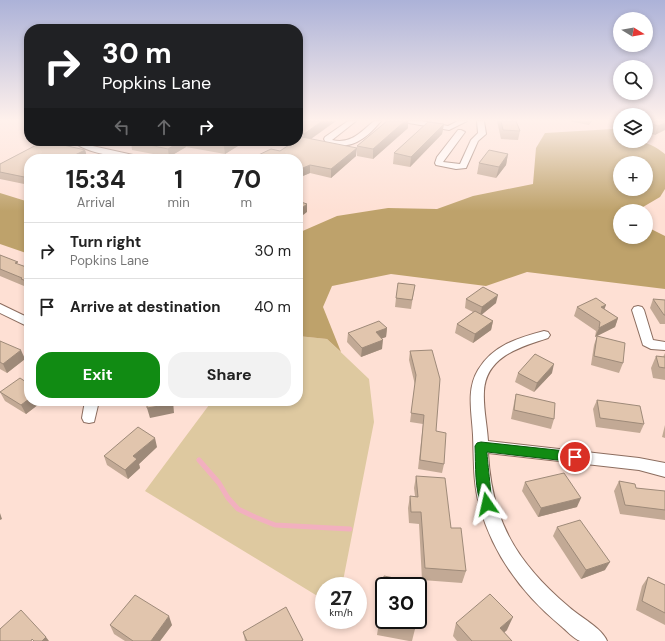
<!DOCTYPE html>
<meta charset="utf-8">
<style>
body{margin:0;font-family:"DM Sans",sans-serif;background:#f2f2f2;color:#222;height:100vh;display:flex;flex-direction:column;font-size:15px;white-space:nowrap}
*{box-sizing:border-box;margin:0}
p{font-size:13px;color:#767676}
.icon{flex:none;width:22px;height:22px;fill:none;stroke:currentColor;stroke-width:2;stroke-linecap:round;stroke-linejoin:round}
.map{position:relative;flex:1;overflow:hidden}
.details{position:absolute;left:24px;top:154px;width:279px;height:252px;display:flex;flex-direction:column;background:#fff;border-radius:16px;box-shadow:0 2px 6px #0003}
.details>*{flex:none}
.guide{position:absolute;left:24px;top:24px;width:279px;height:122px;border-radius:16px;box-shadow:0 2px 6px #0003;background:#202124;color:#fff;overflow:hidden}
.needle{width:26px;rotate:101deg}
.tools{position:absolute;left:613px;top:12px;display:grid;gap:8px}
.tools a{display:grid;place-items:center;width:40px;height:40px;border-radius:50%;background:#fff;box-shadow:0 2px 6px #0003;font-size:20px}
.speed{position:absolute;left:315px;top:577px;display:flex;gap:8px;font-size:20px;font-weight:700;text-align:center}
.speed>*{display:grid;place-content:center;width:52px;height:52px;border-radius:50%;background:#fff;box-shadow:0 2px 6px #0003;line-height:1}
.speed small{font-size:10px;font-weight:400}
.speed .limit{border:2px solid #111;border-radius:6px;background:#fff;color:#111}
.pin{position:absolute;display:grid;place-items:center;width:34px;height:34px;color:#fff;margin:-17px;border:2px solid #fff;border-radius:50%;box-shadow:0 1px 4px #0007}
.me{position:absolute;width:44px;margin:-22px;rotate:349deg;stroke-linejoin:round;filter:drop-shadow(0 0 3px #0008)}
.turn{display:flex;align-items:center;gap:14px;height:84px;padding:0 12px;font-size:18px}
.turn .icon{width:52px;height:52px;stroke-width:2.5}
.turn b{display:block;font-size:28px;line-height:34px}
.lanes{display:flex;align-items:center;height:38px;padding:0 12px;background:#0003;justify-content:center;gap:20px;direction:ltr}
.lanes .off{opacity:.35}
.eta{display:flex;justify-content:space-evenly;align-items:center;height:68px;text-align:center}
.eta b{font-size:24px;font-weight:700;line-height:28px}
.button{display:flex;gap:8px;margin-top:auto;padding:8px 12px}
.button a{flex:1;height:46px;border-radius:16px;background:#118b13;color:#fff;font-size:16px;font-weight:700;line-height:46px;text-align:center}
.button a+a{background:#f2f2f2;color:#222}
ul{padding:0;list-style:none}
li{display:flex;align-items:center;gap:12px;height:56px;padding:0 12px;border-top:1px solid #e0e0e0}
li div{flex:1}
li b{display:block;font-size:15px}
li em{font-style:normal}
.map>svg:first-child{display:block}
.green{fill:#dec9a0}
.forest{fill:#bea26b;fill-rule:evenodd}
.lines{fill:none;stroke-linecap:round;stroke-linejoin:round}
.stream{stroke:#f2b0bf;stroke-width:5}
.street-casing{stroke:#8c6d5f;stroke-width:2}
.street{fill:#fff;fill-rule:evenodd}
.wall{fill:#c2a995}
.shaded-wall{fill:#9e8a79}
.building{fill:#e1c5ad;stroke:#9e8a79}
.route{fill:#118b13;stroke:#0b5a0c}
</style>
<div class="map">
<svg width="665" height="641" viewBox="0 0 665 641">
<rect width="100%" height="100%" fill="#fee0d4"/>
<path class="green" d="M298 336 327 339 369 379 374 422 342 586H324V600L145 491 212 401H298Z"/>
<g class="forest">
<path d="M613 129 620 132V141C640 141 649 141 665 154V189L660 197 643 207 644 211H620V237H646V224L647 227 665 236V289L527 272 486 286 391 274 332 286 323 307 341 352 327 339 298 336V233L337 216 388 208 437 209 473 196 533 184 536 148 545 133ZM620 163H646V189H620Z"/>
<path d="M0 193 29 202V254L0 244Z"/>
</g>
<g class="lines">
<path class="stream" d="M199 460 219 483 228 498 238 509 255 517 275 525 350 529"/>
<g class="street-casing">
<g id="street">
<path d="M348 121H356L332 140C350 145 361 132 374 121H381C366 139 351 151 326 143L324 139 325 137Z"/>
<path d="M406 121H422L448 126 458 121H467L449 130 409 123Z"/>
<path d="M477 121H484L486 134 478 141 466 168 456 169 436 165 435 163 437 157 458 130H461L465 132 443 162 460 164 471 140 478 133Z"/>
<path d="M73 141H82L88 145 142 157 146 159C128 159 85 154 73 141Z"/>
<path d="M0 304 29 318V327L0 313Z"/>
<path d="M638 306 642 307 644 310 653 340 665 342V350L651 349 643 345 632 310 634 307Z"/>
<path d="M544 331 548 332 550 335 548 338C521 347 486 356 484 391 483 408 487 424 488 441L639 458 665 463V477L639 470 488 453C492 522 517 563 569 607 580 617 602 628 607 641 599 641 587 641 580 641 573 638 566 630 561 626 522 594 492 553 479 504 473 482 474 458 473 435 472 413 466 390 478 370 493 345 518 338 544 331Z"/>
<path d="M85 401H99L94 422 89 423 84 422 82 418Z"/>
</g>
</g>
<use href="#street" class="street"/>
</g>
<g class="wall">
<path d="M298 121 312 139 356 156 331 178 310 173 298 178V159L280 151 294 142 288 141H298Z"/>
<path d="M387 121H408V128L373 159 357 156V146Z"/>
<path d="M497 121H516L520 131 518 140 501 139Z"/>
<path d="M569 121H592L589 125Z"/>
<path d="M646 121H665L655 135 646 132Z"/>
<path d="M444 124 442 134 410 167 393 164 394 153Z"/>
<path d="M44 141H46L85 150 87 157 83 159H29V185L0 179V164Z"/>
<path d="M131 141H246L225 154 186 147 169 157 132 150Z"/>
<path d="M508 154 506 165 496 178 477 174 479 163Z"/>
<path d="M0 255 19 265 29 268V289L24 288V286L0 276Z"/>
<path d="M415 285 411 309 395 307 396 298Z"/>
<path d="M466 299 496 303 481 315 493 321 491 330 473 343 455 333 457 324 473 312 465 308Z"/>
<path d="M653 299 665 300V324H660L650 308Z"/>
<path d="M577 307 604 309 618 318 615 327 595 337 596 331 574 316Z"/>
<path d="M387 328 386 337 382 338V349L361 357 347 342 348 333Z"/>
<path d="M597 336 623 363 619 373 591 365 594 345Z"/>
<path d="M0 341 25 359 7 373 0 369Z"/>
<path d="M410 351 436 431 444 464 442 473 418 469 423 424 410 422 415 385 409 360Z"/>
<path d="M665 353V380L653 378 651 368 656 356 663 357Z"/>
<path d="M518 373H552L534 392 515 382Z"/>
<path d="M0 392 29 401H43L26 414 5 401Z"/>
<path d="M516 394 554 419 551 429 511 419 514 403Z"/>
<path d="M597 400 644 424 640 433 596 427 593 409Z"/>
<path d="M665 425V438L662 437Z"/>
<path d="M157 447 139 464 140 468 128 479 107 465 104 456Z"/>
<path d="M416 476 451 528 466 571 462 583 422 580 419 524 409 523 408 508 410 496H415L414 488Z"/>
<path d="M619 481 636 488 665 492V520L620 514 614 491Z"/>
<path d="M525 482 577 507 538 517 522 491Z"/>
<path d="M557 527 605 570 581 579 553 536Z"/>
<path d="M648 577 665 585V625L636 610 642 586Z"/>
<path d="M379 622 415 629 412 641H409L377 635Z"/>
<path d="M456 623 507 630 504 632 512 641H457L453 636Z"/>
<path d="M110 625H172L160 641H125L114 634Z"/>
<path d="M243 632 303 640V641H245Z"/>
</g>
<g class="shaded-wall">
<path d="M322 121H336L304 144V134Z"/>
<path d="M405 121H408V128L373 159V149Z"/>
<path d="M665 123V130L655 135 658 126Z"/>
<path d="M444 124 442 134 410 167 411 157Z"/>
<path d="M181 141H185L186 147 169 157 168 149Z"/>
<path d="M232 141H246L225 154 224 146Z"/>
<path d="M357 148 356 156 331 178V169Z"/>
<path d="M85 150 87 157 83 159H67Z"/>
<path d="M508 154 506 165 496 178 499 167Z"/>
<path d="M310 165V173L298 178V170Z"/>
<path d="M307 204V212L298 219V211Z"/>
<path d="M498 295 496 303 480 316 482 307Z"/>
<path d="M606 305 603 313 601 307Z"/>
<path d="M618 318 615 327 595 337 599 328Z"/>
<path d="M493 321 491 330 473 343 475 334Z"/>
<path d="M387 328 386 337 375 341 376 332Z"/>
<path d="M383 340 382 349 361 357 362 348Z"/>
<path d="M21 350 25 359 7 373 3 364Z"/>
<path d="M554 364 552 373 534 392 537 383Z"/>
<path d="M29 399V401H43L26 414 21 405Z"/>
<path d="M171 401H173L174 413 150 418 147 408Z"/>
<path d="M155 438 157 447 139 464 140 468 128 479 125 470 133 456Z"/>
<path d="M581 498 577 507 538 517 541 508Z"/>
<path d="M0 513 2 519 0 520Z"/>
<path d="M610 562 605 570 581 579 586 570Z"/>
<path d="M169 616 172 625 160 641H151Z"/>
<path d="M513 617 507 630 495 641 500 628Z"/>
<path d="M46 637 49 641H42Z"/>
</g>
<g class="building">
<path d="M298 121H322L304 134 298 133Z"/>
<path d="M387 121H405L373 149 357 146Z"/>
<path d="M501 121H516L520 131 503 130Z"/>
<path d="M646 121H665V123L658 126 646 122Z"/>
<path d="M428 122 444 124 411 157 394 153Z"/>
<path d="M302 137 357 148 331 169 310 165 298 170V159H250L271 149 280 151 295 141H298V139Z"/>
<path d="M44 141H46L85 150 67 159H29V178L0 172V164Z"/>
<path d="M131 141H181L168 149Z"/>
<path d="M199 141H232L224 146Z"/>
<path d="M489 150 508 154 499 167 479 163Z"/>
<path d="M115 158 121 159H112Z"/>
<path d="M298 201 307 204 298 211Z"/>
<path d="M0 255 18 262 15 263 29 268V282L21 279 22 278 0 269Z"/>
<path d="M398 283 415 285 412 300 396 298Z"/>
<path d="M483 287 498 295 482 307 466 299Z"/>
<path d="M596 298 606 305 601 307 618 318 599 328 600 322 577 307Z"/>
<path d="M653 299 665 300V315H664Z"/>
<path d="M475 311 493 321 475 334 457 324Z"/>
<path d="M379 321 387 328 376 332 383 340 362 348 348 333Z"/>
<path d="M597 336 625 343 623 363 594 356Z"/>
<path d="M0 341 21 350 3 364 0 362Z"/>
<path d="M432 350 440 379 436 431 446 433 444 464 420 460 424 415 411 413 416 375 410 351Z"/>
<path d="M535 354 554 364 537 383 518 373Z"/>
<path d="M656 356 665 357V368L659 367Z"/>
<path d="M20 378 29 384V399L21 405 0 392Z"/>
<path d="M516 394 555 403 554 419 514 410Z"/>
<path d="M597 400 640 406 644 424 600 418Z"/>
<path d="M147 401H171L172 404 147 408Z"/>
<path d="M138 427 155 438 133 456 137 459 125 470 104 456Z"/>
<path d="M564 473 581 498 541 508 525 482Z"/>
<path d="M416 476 445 478 451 528H461L466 571 425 568 421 512H411L410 496 418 497Z"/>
<path d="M619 481 635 484 636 488 665 491V510L625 505Z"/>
<path d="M580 520 610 562 586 570 557 527Z"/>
<path d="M384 576 419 583 418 589V586H384V620H415V629L379 622Z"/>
<path d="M648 577 665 585V613L642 601Z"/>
<path d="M490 594 513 617 500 628 512 641H472L456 623Z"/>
<path d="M135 595 169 616 151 641H133L110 625Z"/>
<path d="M286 607 303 640 301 641H247L243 632Z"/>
<path d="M21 610 46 637 42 641H34L32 639 31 641H0V629Z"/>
</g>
<linearGradient id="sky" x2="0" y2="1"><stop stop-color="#acb2d8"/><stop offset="0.57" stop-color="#fff1ec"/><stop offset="1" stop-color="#fff1ec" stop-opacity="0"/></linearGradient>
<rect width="665" height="211" fill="url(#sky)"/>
<path class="route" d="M481 442 575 452 579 454 581 457 579 461 575 462 487 452C487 460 493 504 491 508L487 510 483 508C474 490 476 466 475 446L477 443Z"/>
</svg>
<div class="tools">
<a><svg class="needle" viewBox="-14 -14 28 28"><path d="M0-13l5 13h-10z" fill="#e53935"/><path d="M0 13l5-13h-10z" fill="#767676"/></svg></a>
<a><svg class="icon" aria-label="search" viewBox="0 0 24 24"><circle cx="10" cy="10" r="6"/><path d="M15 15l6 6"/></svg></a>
<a><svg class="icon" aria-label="layers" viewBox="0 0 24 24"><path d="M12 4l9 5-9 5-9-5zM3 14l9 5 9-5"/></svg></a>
<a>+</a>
<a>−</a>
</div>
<div class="speed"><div>27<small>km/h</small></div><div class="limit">30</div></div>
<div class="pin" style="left:575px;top:457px;background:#d93025"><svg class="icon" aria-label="arrive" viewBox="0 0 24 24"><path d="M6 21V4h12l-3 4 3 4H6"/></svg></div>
<svg class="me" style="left:487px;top:504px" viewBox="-20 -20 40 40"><path d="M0-17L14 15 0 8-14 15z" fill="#118b13" stroke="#fff" stroke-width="4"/></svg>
<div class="guide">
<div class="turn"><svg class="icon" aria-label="right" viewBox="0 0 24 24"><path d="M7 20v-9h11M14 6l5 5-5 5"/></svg><div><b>30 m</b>Popkins Lane</div></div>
<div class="lanes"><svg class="icon off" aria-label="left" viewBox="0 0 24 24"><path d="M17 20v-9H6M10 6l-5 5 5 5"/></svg><svg class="icon off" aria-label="ahead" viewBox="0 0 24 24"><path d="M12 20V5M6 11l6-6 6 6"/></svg><svg class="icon" aria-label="right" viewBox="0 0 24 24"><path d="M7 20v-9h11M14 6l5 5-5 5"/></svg></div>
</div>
<section class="details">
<div class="eta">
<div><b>15:34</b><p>Arrival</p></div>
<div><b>1</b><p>min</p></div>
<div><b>70</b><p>m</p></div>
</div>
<ul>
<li><svg class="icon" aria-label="right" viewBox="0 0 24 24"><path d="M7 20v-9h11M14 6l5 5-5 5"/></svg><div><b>Turn right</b><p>Popkins Lane</p></div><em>30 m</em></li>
<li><svg class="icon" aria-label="arrive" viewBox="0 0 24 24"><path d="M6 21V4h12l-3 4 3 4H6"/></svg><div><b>Arrive at destination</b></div><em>40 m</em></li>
</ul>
<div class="button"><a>Exit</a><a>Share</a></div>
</section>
</div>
